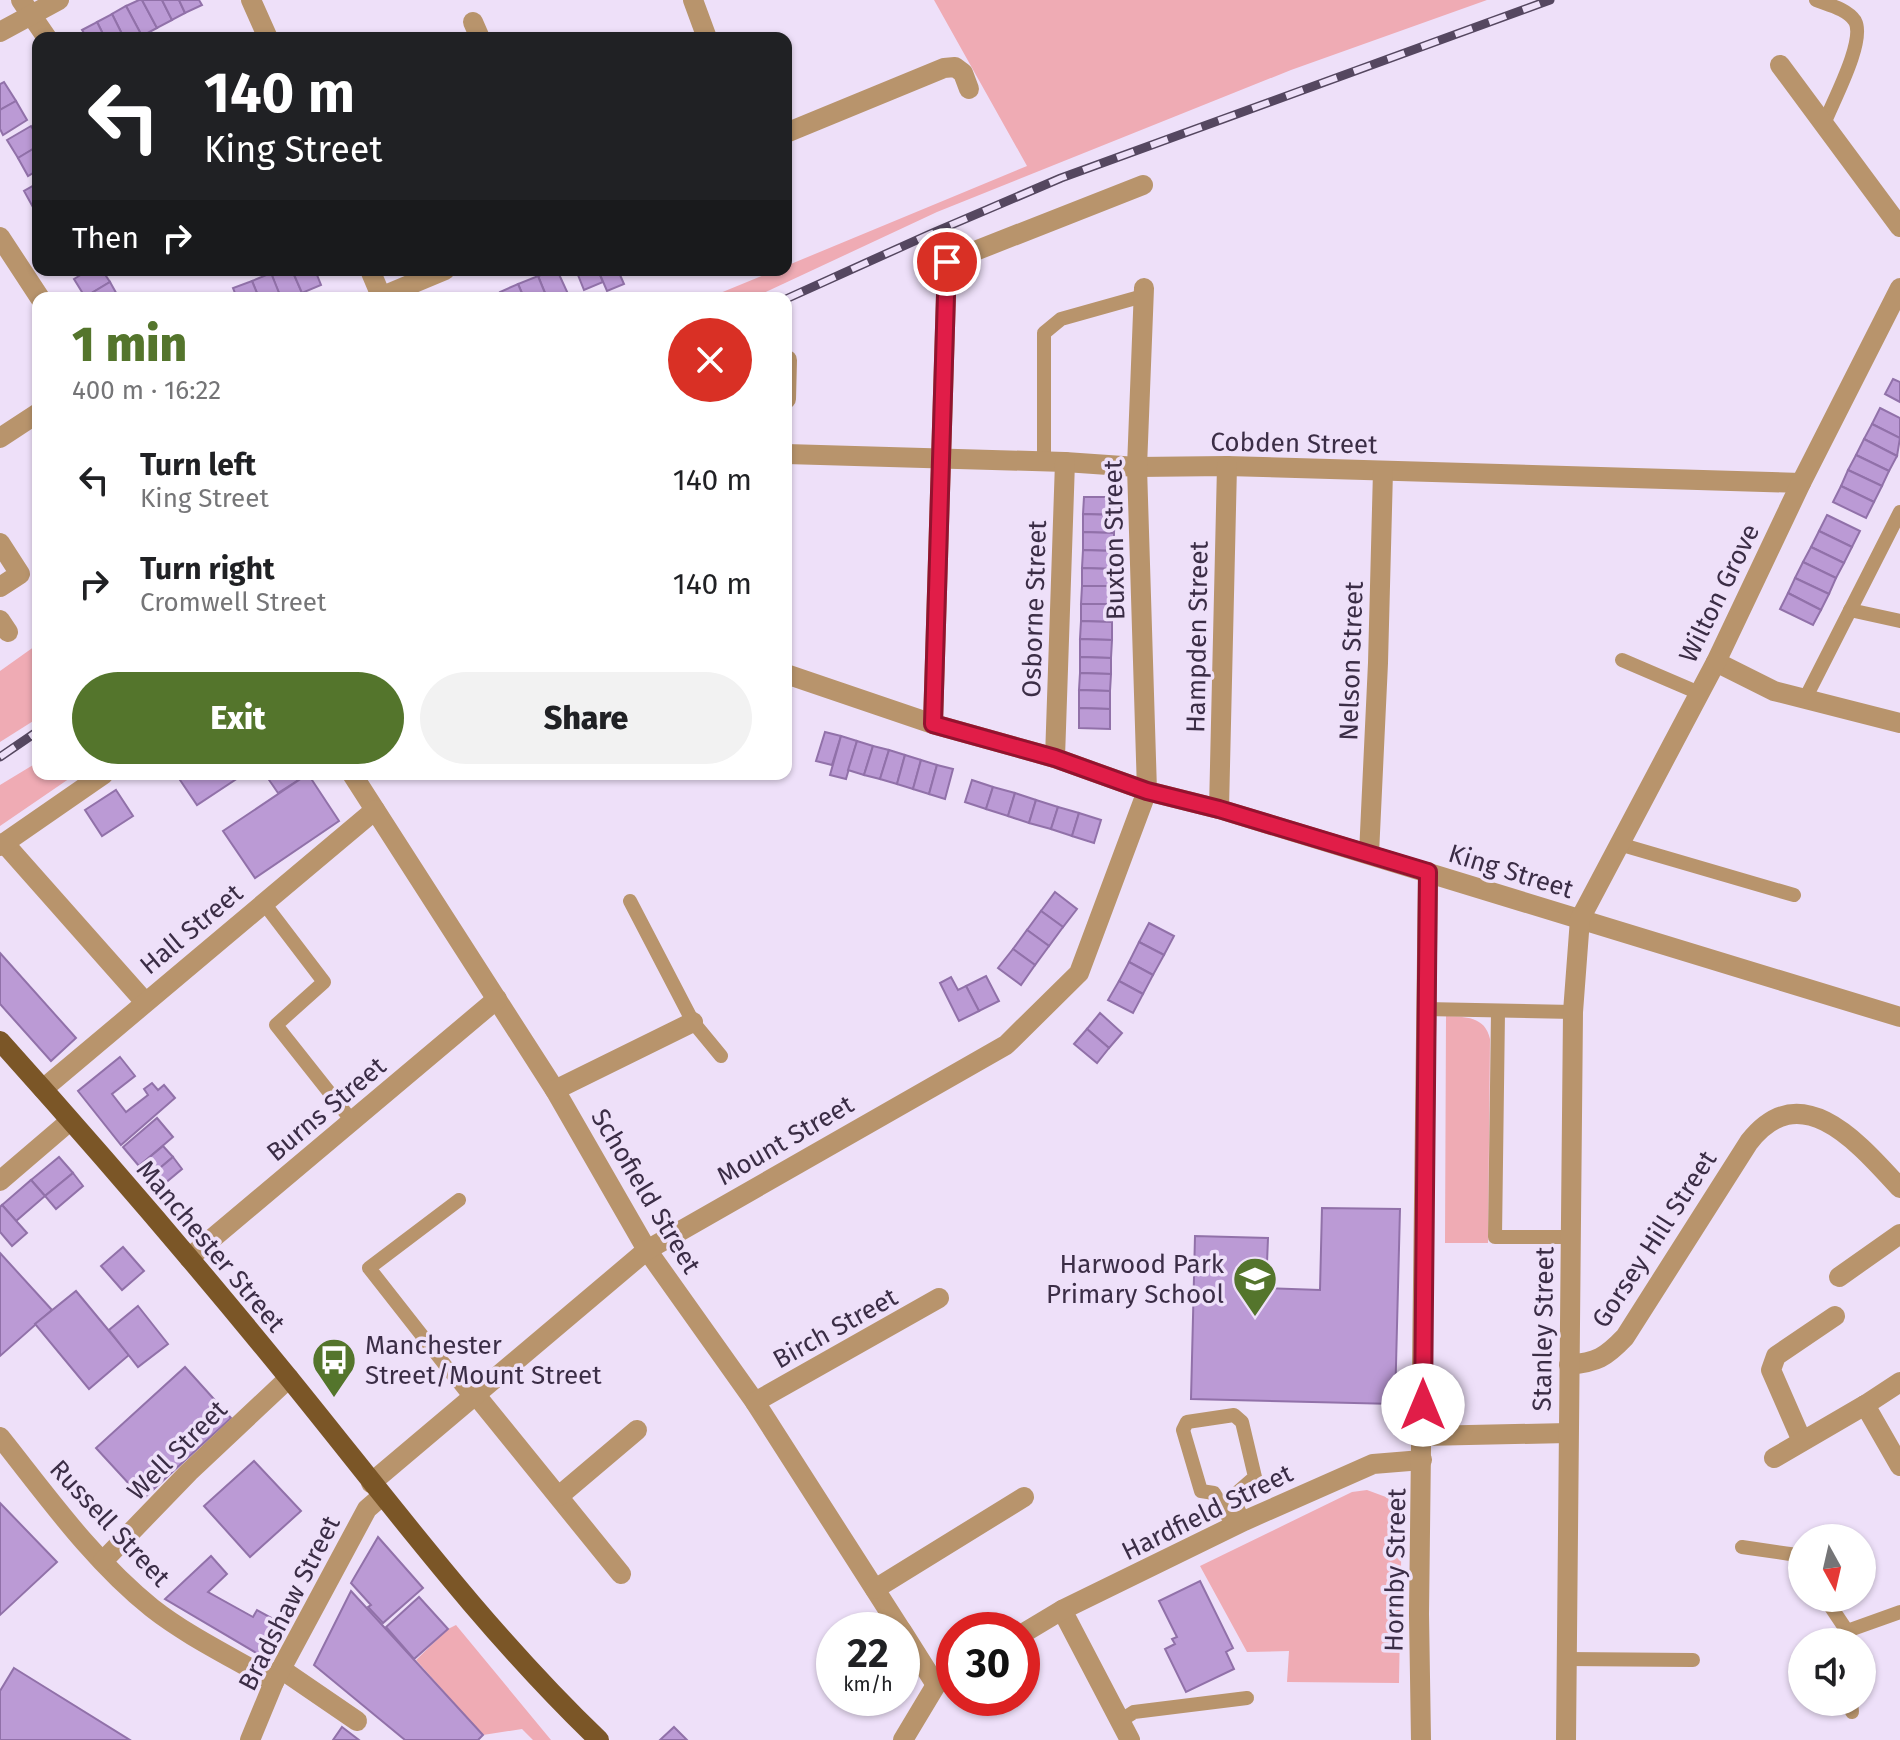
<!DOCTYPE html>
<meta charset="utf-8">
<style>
body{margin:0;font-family:"Fira Sans",sans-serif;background:#f2f2f2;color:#202124;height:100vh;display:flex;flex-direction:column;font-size:30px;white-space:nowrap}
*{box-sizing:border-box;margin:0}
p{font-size:26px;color:#757577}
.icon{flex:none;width:44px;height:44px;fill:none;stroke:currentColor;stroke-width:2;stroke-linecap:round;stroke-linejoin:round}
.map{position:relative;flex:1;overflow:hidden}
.panel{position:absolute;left:32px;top:292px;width:760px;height:488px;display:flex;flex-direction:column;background:#fff;border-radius:16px;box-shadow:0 2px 6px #0004}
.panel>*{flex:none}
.top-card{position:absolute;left:32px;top:32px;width:760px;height:244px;border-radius:16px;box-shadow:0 2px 6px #0004;background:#202124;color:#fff;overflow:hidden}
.needle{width:52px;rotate:172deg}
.fabs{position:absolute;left:1788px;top:1524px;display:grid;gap:16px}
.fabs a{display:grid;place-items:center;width:88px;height:88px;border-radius:50%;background:#fff;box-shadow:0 2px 6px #0004;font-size:40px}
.speed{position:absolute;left:816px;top:1612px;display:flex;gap:16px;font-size:40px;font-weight:700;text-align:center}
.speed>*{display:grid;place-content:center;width:104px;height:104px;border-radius:50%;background:#fff;box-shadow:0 2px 6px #0004;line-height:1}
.speed small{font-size:20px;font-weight:400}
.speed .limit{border:12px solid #d22;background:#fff;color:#111}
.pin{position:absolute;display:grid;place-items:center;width:68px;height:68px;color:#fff;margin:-34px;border:4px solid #fff;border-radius:50%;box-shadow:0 2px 8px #0007}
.me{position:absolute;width:88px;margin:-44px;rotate:0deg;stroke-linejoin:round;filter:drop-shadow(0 0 6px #0008)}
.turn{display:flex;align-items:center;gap:28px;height:168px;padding:0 40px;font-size:36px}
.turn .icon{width:104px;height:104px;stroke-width:2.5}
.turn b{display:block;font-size:56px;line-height:68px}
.then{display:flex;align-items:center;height:76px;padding:0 40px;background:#0003;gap:16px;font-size:30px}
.round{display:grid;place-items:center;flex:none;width:84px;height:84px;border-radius:42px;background:#f2f2f2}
.headline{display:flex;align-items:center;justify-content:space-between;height:136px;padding:0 40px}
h1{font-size:48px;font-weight:800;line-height:60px;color:#54752c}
.primary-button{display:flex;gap:16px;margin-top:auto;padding:16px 40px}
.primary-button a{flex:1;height:92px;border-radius:48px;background:#54752c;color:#fff;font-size:32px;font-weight:800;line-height:92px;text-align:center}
.primary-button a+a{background:#f2f2f2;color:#202124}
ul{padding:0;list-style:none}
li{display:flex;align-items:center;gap:24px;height:104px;padding:0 40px}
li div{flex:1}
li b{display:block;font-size:30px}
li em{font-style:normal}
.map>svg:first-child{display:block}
.green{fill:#efabb4}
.building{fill:#bb9ad5;stroke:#9171a9;stroke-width:2}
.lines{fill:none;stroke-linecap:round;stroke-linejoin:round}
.service{stroke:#b8946c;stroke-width:14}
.minor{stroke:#b8946c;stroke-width:20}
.primary{stroke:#7b5627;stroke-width:20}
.rail-casing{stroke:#554760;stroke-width:9}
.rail{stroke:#eee0f9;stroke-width:6;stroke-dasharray:18;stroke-linecap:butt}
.route-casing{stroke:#92132f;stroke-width:20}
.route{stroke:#e11d48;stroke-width:14}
.labels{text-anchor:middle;stroke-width:7;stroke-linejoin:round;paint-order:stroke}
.street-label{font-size:26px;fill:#3b2d46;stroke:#eee0f9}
.poi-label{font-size:26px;fill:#3b2d46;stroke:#eee0f9;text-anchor:end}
</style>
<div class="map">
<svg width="1900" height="1740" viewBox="0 0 1900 1740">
<rect width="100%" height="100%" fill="#eee0f9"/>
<g class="green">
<path d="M934 0H1487L1291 70 937 212 753 298H708L776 270H786V266L1027 166Z"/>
<path d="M38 644V718L0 742V671Z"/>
<path d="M38 762V774H76L0 826V785Z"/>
<path d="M1446 1016C1465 1017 1485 1016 1490 1039L1488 1243H1445Z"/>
<path d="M1367 1490 1394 1500 1402 1512 1399 1683 1287 1682 1289 1651 1247 1652 1200 1566 1352 1492Z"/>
<path d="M456 1625 551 1740H533L522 1729 483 1735 416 1660 448 1629Z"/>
</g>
<g class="building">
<path d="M139 0H142L157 28 142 36 126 6Z"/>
<path d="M142 0H162L172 20 157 28Z"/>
<path d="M162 0H179L185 13 172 20Z"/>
<path d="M179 0H199L202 5 185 13Z"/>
<path d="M126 6 142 36 138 38H124L112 14Z"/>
<path d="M112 14 124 38H105L97 22Z"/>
<path d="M97 22 105 38H87L82 30Z"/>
<path d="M4 82 16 101 0 110V84Z"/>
<path d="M16 101 27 120 3 135 0 129V110Z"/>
<path d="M31 126 38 137V146L18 158 7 140Z"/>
<path d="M38 146V170L28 176 18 158Z"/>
<path d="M38 183V206L34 209 24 191Z"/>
<path d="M89 270H102L110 282 85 297 74 279Z"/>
<path d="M278 270H292L302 293 290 298H281L271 273Z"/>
<path d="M292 270H315L321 285 302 293Z"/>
<path d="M557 270 569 296 567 298H547L538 276Z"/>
<path d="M576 270H598L603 282 584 290Z"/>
<path d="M598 270H622L623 274 620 275 624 284 607 291Z"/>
<path d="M271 273 281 298H259L252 281Z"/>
<path d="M538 276 547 298H524L518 284Z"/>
<path d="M252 281 259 298H237L233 288Z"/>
<path d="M110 282 119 298H86L85 297Z"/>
<path d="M518 284 524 298H502L500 292Z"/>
<path d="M1893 379 1900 382V402L1885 394Z"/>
<path d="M1880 408 1900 418V438L1872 424Z"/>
<path d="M1872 424 1900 438 1897 456 1864 439Z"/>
<path d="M1864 439 1897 456 1889 471 1856 455Z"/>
<path d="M1856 455 1889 471 1882 486 1848 470Z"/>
<path d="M1848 470 1882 486 1874 502 1841 486Z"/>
<path d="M1841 486 1874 502 1866 518 1833 502Z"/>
<path d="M1084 497H1115V515L1083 514Z"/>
<path d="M1083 514 1115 515 1114 533 1083 532Z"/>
<path d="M1827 515 1860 531 1852 547 1819 531Z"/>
<path d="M1819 531 1852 547 1844 563 1811 547Z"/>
<path d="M1083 532 1114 533V551L1083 550Z"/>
<path d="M1811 547 1844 563 1836 578 1803 562Z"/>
<path d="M1083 550 1114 551 1113 569 1082 568Z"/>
<path d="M1803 562 1836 578 1829 594 1795 578Z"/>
<path d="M1082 568 1113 569V586H1082Z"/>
<path d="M1795 578 1829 594 1821 610 1788 593Z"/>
<path d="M1082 586H1113L1112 604H1081Z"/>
<path d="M1788 593 1821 610 1813 625 1780 609Z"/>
<path d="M1081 604H1112V622L1081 621Z"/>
<path d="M1081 621 1112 622V640L1080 639Z"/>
<path d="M1080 639 1112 640 1111 658 1080 657Z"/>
<path d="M1080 657 1111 658V674L1080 673Z"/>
<path d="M1080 673 1111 674 1110 691 1079 690Z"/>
<path d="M1079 690 1110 691V709L1079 708Z"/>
<path d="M1079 708 1110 709V729L1079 728Z"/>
<path d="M825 732 841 736 832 765 816 761Z"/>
<path d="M841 736 857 741 846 779 830 775Z"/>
<path d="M857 741 873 746 864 775 848 770Z"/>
<path d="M873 746 889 750 880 779 864 775Z"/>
<path d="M889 750 905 755 897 784 880 779Z"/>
<path d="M905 755 921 760 913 789 897 784Z"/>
<path d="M921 760 937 765 929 794 913 789Z"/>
<path d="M937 765 953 769 945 799 929 794Z"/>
<path d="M176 774H244L197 805Z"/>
<path d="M265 774H308L278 793Z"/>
<path d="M308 774 339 821 255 878 223 831Z"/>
<path d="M972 780 993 787 986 809 965 802Z"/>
<path d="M993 787 1015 793 1008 816 986 809Z"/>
<path d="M116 790 133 816 102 836 85 810Z"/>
<path d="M1015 793 1036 800 1029 823 1008 816Z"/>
<path d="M1036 800 1058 807 1051 829 1029 823Z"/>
<path d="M1058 807 1079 813 1072 836 1051 829Z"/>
<path d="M1079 813 1101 820 1094 843 1072 836Z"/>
<path d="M1055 892 1077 909 1063 927 1041 911Z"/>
<path d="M1041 911 1063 927 1049 946 1027 930Z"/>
<path d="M1149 923 1174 936 1164 955 1139 942Z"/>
<path d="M1027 930 1049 946 1035 965 1013 949Z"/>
<path d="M1139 942 1164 955 1153 975 1129 962Z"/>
<path d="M1013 949 1035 965 1021 985 998 968Z"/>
<path d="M0 953 76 1038 51 1061 0 1004Z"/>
<path d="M1129 962 1153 975 1143 994 1119 981Z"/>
<path d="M986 976 999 1001 979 1011 966 986Z"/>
<path d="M951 977 958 990 966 986 979 1011 959 1021 940 983Z"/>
<path d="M1119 981 1143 994 1133 1013 1108 1000Z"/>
<path d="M1100 1013 1122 1033 1109 1048 1087 1029Z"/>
<path d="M1087 1029 1109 1048 1097 1063 1074 1044Z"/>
<path d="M120 1057 135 1076 112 1094 126 1112 148 1095 144 1089 152 1083 158 1090 164 1085 175 1098 121 1145 78 1091Z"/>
<path d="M157 1118 173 1137 139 1166 123 1147Z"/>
<path d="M163 1146 173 1157 148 1178 139 1166Z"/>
<path d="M59 1157 73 1173 45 1196 31 1180Z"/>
<path d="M173 1157 182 1169 158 1189 148 1178Z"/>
<path d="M73 1173 83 1186 56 1209 45 1196Z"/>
<path d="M31 1180 45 1196 16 1221 2 1205Z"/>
<path d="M2 1205 27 1233 12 1246 0 1232V1207Z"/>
<path d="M1322 1208 1400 1209 1395 1404 1191 1399 1195 1236 1268 1238 1266 1288 1320 1290Z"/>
<path d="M123 1247 144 1271 122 1290 101 1266Z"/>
<path d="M0 1253 52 1310 0 1356Z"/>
<path d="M76 1291 129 1355 89 1389 35 1324Z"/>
<path d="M138 1306 168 1344 138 1367 109 1330Z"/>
<path d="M185 1367 231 1418 143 1499 96 1448Z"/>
<path d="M254 1461 301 1511 250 1557 204 1506Z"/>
<path d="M0 1503 57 1562 0 1615Z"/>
<path d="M378 1537 423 1588 383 1623 368 1607 371 1605 351 1583Z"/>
<path d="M211 1556 227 1574 208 1592 253 1617 257 1610 286 1626 270 1661 165 1599Z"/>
<path d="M1200 1581 1233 1648 1226 1652 1234 1669 1186 1692 1165 1649 1175 1644 1172 1639 1177 1637 1159 1601Z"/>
<path d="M351 1591 483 1735 478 1740H405L314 1665Z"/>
<path d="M419 1597 448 1629 414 1659 386 1627Z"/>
<path d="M14 1668 130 1740H0V1691Z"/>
<path d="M342 1727 359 1740H333Z"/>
<path d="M674 1727 687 1740H660Z"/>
</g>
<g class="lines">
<g class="service">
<path d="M1816 0C1829 5 1847 9 1855 21 1866 41 1832 103 1824 124"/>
<path d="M1044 461V333L1061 319 1143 296"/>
<path d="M1850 610 1900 621"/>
<path d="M1622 660 1699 693"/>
<path d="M1805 699 1900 512"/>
<path d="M1619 844 1794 895"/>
<path d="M630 901 693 1022 721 1056"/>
<path d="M263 902 324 982 276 1025 352 1121"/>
<path d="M1425 1009 1573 1012"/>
<path d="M1498 1012 1495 1237H1570"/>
<path d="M459 1200 369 1268 471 1398"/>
<path d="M1234 1527 1214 1493 1201 1491 1183 1430 1187 1422 1234 1415 1242 1422 1255 1477 1232 1497 1244 1521"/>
<path d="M1742 1547 1797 1555 1802 1563"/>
<path d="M1825 1598 1847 1631 1848 1642"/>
<path d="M1847 1631 1900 1612"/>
<path d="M1566 1659 1693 1660"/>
<path d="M1851 1702 1852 1712"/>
<path d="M1120 1721 1134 1712 1247 1698"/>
</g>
<g class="minor">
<path d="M21 0 47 38"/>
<path d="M251 0 268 38"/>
<path d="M693 0 707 38"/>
<path d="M473 22 480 38"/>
<path d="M0 32 59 0"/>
<path d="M1780 65 1900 227"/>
<path d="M786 133 944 68 955 67 963 73 969 89"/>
<path d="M0 237 40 298"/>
<path d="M370 270 381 296"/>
<path d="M378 298 445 270"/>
<path d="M786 399 787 360"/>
<path d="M0 438 38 413"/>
<path d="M786 454 1065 462 1137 467 1227 466 1801 483"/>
<path d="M0 543 20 574 0 587"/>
<path d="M0 620 8 632"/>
<path d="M1716 662 1774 691 1900 723"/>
<path d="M786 674 933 724 1055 758 1147 791 1219 809 1900 1017"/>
<path d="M933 724 947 262 1143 185"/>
<path d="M1055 758 1065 462"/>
<path d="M352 774 555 1090 647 1250 755 1402 901 1630"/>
<path d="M1219 809 1227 466"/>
<path d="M4 843 145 1002"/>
<path d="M0 846 104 774"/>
<path d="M1369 854 1378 663 1383 471"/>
<path d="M43 1089 375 810"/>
<path d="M555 1090 693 1022"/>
<path d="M0 1181 70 1121"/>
<path d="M189 1258 497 999"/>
<path d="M1839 1277 1900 1234"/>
<path d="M1569 1365C1597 1362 1605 1358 1625 1337L1749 1142C1802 1074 1861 1146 1900 1188"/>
<path d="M475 1394 621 1574"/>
<path d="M755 1402 939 1298"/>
<path d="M1865 1405 1900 1466"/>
<path d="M1423 1436 1568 1433"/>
<path d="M0 1437C47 1496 93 1561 152 1608 189 1637 234 1658 274 1682"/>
<path d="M1802 1441 1771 1370 1776 1356 1835 1316"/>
<path d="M1774 1458 1865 1405 1900 1382"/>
<path d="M371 1483 647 1250 1006 1045 1079 973 1147 791 1137 467 1144 288"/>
<path d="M559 1496 637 1430"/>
<path d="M103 1561 189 1472 289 1378"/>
<path d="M875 1589 1024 1497"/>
<path d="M1062 1610 1130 1740"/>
<path d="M902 1631 936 1685"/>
<path d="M1022 1634 1062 1610 1244 1521 1373 1464 1422 1460"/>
<path d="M281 1669 357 1721"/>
<path d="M250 1740 274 1682 367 1509 382 1496"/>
<path d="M903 1740 936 1685 954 1674"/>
<path d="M1421 1740 1419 1614 1428 872"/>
<path d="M1566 1740 1573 1012 1580 919 1716 662 1801 483 1900 288"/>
</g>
<path class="primary" d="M0 1041C99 1151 195 1263 288 1377 388 1500 484 1630 599 1740"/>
<g class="rail-casing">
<g id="rail">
<path d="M786 299 930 234 1061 178 1550 0"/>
<path d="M0 757 38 731"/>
</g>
</g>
<use href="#rail" class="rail"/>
</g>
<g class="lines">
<g class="route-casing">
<path id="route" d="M947 262 933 724 1055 758 1147 791 1219 809 1428 872 1423 1405"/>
</g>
<use href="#route" class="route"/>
</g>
<defs>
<g id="school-pin" transform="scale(2.3)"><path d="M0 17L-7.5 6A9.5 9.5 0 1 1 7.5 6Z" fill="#54752c" stroke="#eee0f9"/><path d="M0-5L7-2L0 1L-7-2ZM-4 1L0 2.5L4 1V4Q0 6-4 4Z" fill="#fff"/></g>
<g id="bus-pin" transform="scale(2.3)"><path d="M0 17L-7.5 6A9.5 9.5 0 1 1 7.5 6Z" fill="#54752c" stroke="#eee0f9"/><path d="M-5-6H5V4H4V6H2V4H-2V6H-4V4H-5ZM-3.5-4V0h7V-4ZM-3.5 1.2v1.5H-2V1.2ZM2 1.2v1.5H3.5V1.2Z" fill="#fff"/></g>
</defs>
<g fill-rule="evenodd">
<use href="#school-pin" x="1255" y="1279"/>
<use href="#bus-pin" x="334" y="1360"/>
</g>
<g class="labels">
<g class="street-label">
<text transform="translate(1294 443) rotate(1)" y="9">Cobden Street</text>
<text transform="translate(1114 540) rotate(-91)" y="9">Buxton Street</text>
<text transform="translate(1719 593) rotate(-64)" y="9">Wilton Grove</text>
<text transform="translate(1034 609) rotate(-88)" y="9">Osborne Street</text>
<text transform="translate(1197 637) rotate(-89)" y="9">Hampden Street</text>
<text transform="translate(1351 661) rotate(-88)" y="9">Nelson Street</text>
<text transform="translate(1511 871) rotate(17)" y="9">King Street</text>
<text transform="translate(191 929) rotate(-40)" y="9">Hall Street</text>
<text transform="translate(326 1109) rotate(-40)" y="9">Burns Street</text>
<text transform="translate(785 1140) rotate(-30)" y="9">Mount Street</text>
<text transform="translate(646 1191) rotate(59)" y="9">Schofield Street</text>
<text transform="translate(1654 1239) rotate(-57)" y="9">Gorsey Hill Street</text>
<text transform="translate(211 1246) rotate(50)" y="9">Manchester Street</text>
<text transform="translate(835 1328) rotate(-29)" y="9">Birch Street</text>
<text transform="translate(1543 1329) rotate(-89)" y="9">Stanley Street</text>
<text transform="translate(177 1450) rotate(-45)" y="9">Well Street</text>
<text transform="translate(1207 1512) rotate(-26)" y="9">Hardfield Street</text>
<text transform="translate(110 1523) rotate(47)" y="9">Russell Street</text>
<text transform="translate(1395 1570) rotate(-89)" y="9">Hornby Street</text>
<text transform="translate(289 1603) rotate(-63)" y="9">Bradshaw Street</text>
</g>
<g class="poi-label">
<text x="1224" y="1273">Harwood Park<tspan x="1224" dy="30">Primary School</tspan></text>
<text x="365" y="1354" text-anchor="start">Manchester<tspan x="365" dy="30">Street/Mount Street</tspan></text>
</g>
</g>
</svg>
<div class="fabs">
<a><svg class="needle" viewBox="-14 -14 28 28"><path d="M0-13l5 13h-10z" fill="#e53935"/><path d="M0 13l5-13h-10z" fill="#757577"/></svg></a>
<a><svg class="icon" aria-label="sound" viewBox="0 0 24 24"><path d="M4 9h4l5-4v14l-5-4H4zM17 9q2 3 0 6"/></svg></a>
</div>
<div class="speed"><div>22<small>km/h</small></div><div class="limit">30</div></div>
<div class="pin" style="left:947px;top:262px;background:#d93025"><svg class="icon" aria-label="arrive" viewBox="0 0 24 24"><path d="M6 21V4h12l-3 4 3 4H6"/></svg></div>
<svg class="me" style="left:1423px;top:1405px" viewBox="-20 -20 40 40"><circle r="19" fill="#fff"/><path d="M0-13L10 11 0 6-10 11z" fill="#e11d48"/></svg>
<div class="top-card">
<div class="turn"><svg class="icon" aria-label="left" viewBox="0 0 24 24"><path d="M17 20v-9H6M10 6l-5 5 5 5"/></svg><div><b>140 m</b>King Street</div></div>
<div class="then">Then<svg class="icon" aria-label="right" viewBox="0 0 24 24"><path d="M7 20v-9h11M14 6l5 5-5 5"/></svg></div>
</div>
<section class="panel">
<div class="headline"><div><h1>1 min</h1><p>400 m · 16:22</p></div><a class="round" style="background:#d93025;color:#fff"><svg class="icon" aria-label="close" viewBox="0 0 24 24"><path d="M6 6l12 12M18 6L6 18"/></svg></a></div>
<ul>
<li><svg class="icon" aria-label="left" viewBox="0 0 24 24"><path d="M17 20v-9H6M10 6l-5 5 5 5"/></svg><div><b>Turn left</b><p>King Street</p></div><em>140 m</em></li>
<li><svg class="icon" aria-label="right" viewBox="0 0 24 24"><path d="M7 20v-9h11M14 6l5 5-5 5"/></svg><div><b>Turn right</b><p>Cromwell Street</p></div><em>140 m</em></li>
</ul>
<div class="primary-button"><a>Exit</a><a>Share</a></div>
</section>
</div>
